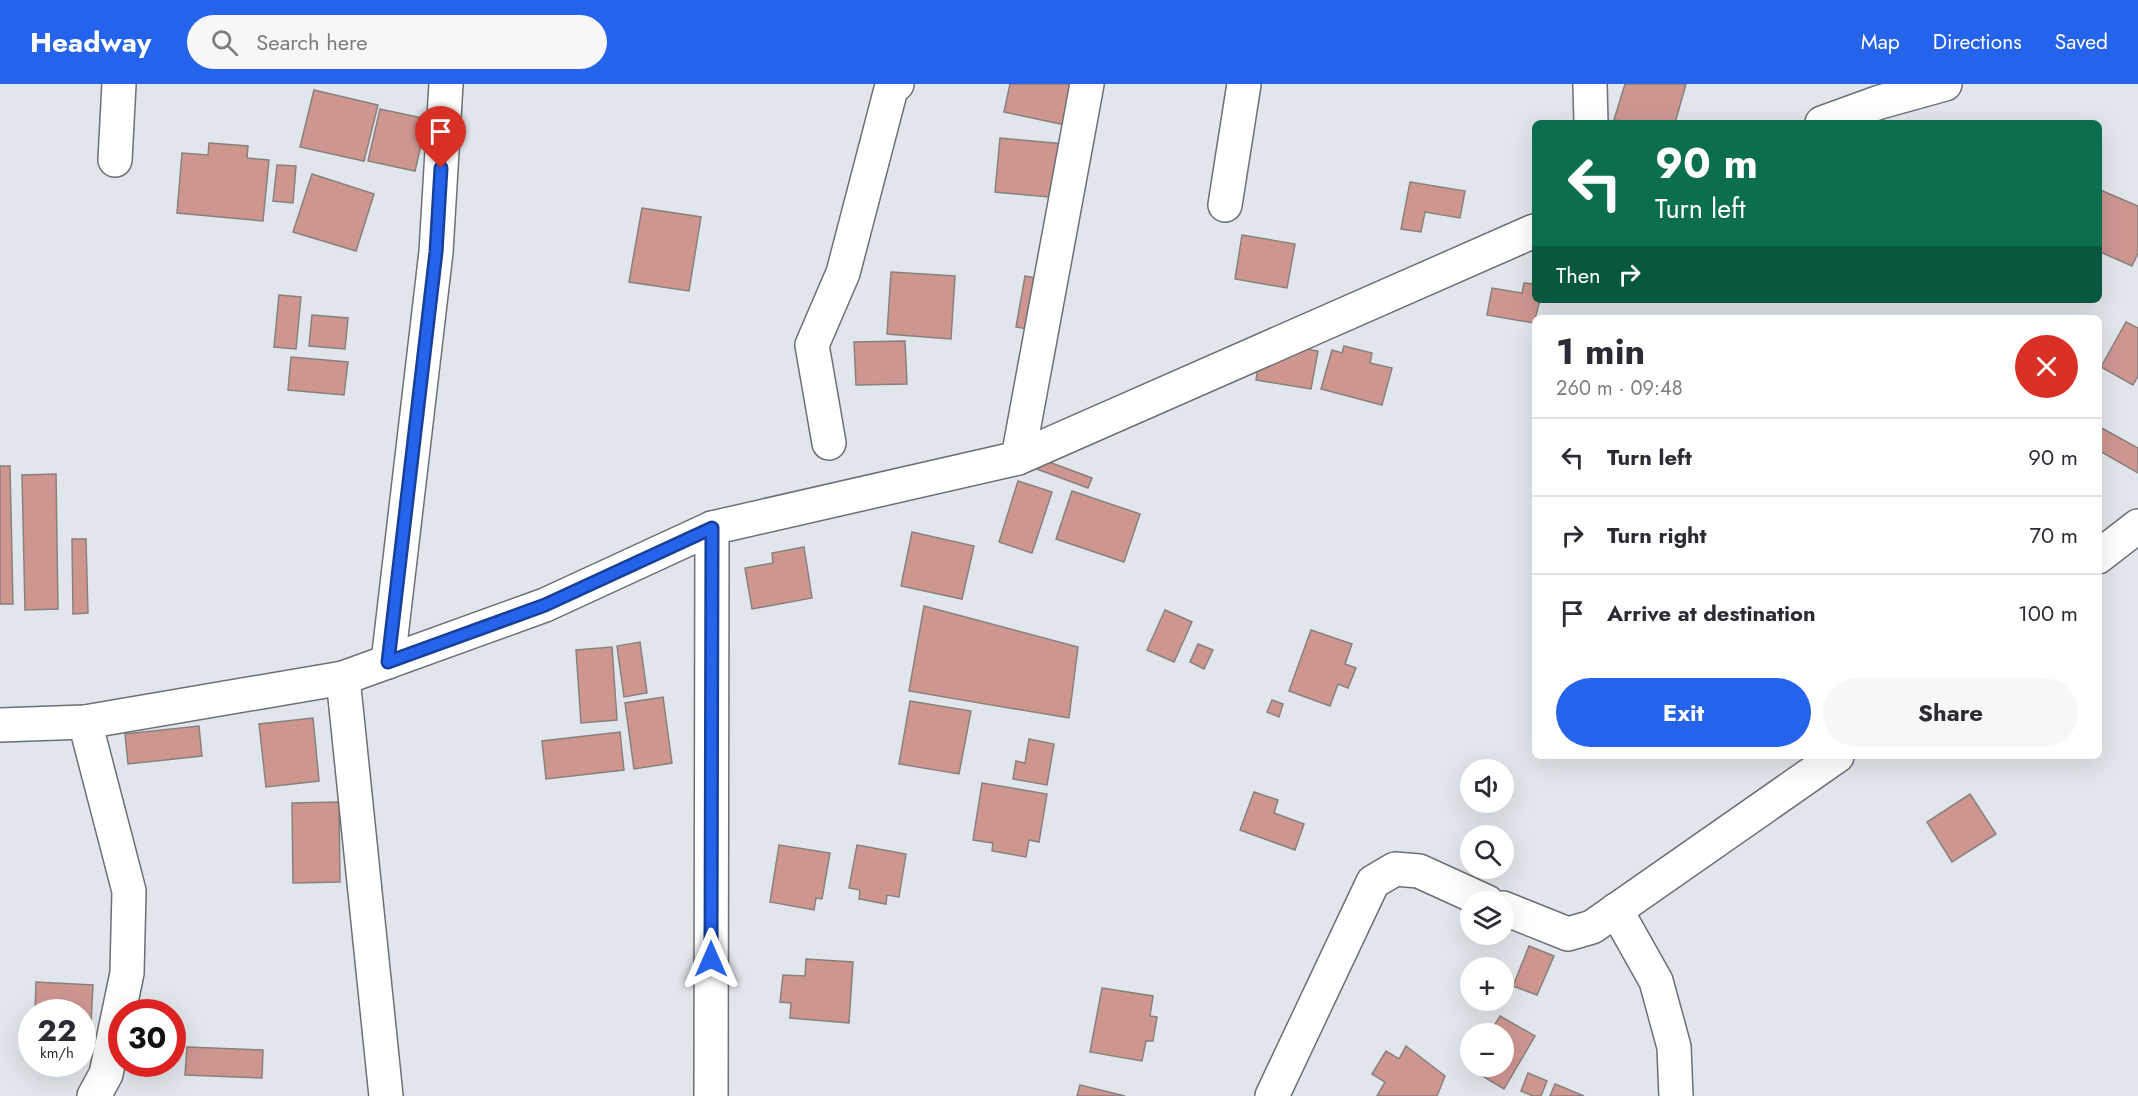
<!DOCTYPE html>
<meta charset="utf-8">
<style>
body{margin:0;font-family:Jost,sans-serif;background:#f7f7f7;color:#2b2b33;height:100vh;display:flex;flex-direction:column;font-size:22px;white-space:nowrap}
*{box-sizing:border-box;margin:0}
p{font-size:20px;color:#7c7c81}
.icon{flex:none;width:33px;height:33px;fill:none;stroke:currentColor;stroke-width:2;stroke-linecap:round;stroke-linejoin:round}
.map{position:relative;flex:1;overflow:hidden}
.drawer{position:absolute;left:1532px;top:231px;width:570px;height:444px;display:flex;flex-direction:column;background:#fff;border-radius:9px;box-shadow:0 6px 24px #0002}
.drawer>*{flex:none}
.banner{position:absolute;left:1532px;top:36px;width:570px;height:183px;border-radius:9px;box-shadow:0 6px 24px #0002;background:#0b6e4f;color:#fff;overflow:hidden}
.controls{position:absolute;left:1460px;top:675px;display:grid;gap:12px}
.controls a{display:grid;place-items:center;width:54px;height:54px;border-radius:50%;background:#fff;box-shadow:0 6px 24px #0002;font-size:30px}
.speed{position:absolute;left:18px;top:915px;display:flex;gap:12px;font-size:30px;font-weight:700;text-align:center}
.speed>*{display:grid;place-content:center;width:78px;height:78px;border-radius:50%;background:#fff;box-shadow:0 6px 24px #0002;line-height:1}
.speed small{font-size:15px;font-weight:400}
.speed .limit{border:9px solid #d22;background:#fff;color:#111}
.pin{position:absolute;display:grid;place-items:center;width:51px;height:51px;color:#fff;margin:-62px -26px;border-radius:50% 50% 50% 0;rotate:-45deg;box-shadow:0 0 6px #0007}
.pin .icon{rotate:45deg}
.me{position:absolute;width:66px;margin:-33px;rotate:0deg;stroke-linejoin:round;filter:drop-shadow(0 0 4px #0008)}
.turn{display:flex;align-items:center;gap:21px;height:126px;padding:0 24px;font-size:27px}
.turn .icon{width:78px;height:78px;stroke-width:2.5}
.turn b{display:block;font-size:42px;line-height:51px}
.then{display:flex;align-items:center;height:57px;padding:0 24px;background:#0003;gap:12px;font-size:22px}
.round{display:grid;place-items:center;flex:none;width:63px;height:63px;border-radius:32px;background:#f7f7f7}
.head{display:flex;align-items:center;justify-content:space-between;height:102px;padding:0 24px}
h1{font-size:36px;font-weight:700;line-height:45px}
.action{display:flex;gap:12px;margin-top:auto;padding:12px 24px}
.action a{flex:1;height:69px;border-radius:36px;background:#2563eb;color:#fff;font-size:24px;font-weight:700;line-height:69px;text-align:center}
.action a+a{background:#f7f7f7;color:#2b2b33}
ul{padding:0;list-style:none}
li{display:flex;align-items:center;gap:18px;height:78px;padding:0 24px;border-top:2px solid #e1e1e2}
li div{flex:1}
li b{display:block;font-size:22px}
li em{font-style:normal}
header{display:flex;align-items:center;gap:36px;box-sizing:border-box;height:84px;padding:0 30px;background:#2563eb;color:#fff}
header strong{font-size:28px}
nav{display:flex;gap:33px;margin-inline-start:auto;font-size:21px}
.search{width:420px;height:54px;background:#f7f7f7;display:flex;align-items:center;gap:15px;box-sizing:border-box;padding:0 21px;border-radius:33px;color:#7c7c81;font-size:22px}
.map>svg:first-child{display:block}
.building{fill:#cf9690;stroke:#88807f;stroke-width:1.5}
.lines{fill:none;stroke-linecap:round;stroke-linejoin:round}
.minor-casing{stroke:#6b7074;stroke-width:36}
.tertiary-casing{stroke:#6b7074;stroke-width:36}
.minor{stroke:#fff;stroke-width:33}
.tertiary{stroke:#fff;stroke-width:33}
.route-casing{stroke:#184099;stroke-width:15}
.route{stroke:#2563eb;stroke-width:10}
</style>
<header>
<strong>Headway</strong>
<div class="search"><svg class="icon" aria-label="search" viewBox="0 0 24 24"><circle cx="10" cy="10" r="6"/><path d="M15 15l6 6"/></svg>Search here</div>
<nav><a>Map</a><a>Directions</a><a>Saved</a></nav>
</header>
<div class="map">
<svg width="2138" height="1012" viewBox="0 0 2138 1012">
<rect width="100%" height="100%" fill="#e0e6eb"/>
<g class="building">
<path d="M1010 0H1079L1070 42 1004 28Z"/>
<path d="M1625 0H1686L1675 39H1625L1614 36Z"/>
<path d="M314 6 378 21 364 77 300 63Z"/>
<path d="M380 25 427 35 415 87 368 77Z"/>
<path d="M1000 54 1065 60 1060 114 995 108Z"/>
<path d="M209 59 248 62 247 74 269 76 263 137 177 129 182 69 208 71Z"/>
<path d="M277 81 296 82 293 119 273 117Z"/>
<path d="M312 90 374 110 356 167 293 148Z"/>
<path d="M1410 98 1465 107 1460 134 1425 128 1421 148 1401 145Z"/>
<path d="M2098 105 2138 122V169L2132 182 2098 167Z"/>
<path d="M642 124 701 133 689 207 629 198Z"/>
<path d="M1242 151 1295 160 1287 204 1235 195Z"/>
<path d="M891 188 955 192 951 255 887 250Z"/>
<path d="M1025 192 1047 196 1038 247 1016 243Z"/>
<path d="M1524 199 1534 200V216H1540L1534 239 1487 231 1492 204 1522 209Z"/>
<path d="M279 211 301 213 296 265 274 263Z"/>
<path d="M312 231 348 234 345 265 309 262Z"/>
<path d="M2126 238 2138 244V292L2133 301 2101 283Z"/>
<path d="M905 257 907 300 856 301 854 258Z"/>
<path d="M1263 258 1318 267 1311 305 1256 296Z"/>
<path d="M1344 262 1372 269 1370 279 1392 284 1382 321 1321 305 1332 266 1342 269Z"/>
<path d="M291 273 348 278 344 311 288 306Z"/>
<path d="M2098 342 2138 364V389L2098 366Z"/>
<path d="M1030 371 1092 394 1088 404 1026 381Z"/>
<path d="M0 382H10L13 520H0Z"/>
<path d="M56 390 58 525 25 526 22 391Z"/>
<path d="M1018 397 1052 408 1032 469 999 458Z"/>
<path d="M1072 407 1140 430 1124 478 1056 455Z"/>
<path d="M912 448 974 462 962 515 901 502Z"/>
<path d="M72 455H86L88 529 73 530Z"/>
<path d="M804 463 812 514 752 525 745 484 773 479 772 469Z"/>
<path d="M924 522 1078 563 1069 634 909 607Z"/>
<path d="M1165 526 1192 538 1174 578 1147 566Z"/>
<path d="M1311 546 1352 560 1345 580 1356 584 1348 604 1338 600 1330 622 1289 607Z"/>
<path d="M640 558 647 609 624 613 617 562Z"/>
<path d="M1198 560 1213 566 1204 585 1190 578Z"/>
<path d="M612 563 617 636 581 639 576 566Z"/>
<path d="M663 613 672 679 634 685 625 619Z"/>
<path d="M1272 616 1283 620 1279 633 1267 628Z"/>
<path d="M910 617 971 627 959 690 899 680Z"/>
<path d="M313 634 319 697 266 703 259 640Z"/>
<path d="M199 642 202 672 128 680 125 650Z"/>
<path d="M620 648 624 686 546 695 542 657Z"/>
<path d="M1029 655 1054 660 1047 701 1013 695 1016 677 1025 679Z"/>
<path d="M982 699 1047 710 1039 758 1029 756 1026 773 992 767 993 759 973 756Z"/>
<path d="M1254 708 1278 716 1274 729 1304 740 1295 766 1240 746Z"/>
<path d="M1970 710 1996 750 1952 778 1927 738Z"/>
<path d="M339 718 340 798 293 799 292 719Z"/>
<path d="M779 761 830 769 822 815 816 814 814 826 770 818Z"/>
<path d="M857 761 906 770 899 813 887 811 886 820 859 815 860 806 849 804Z"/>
<path d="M1529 862 1554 872 1537 911 1513 902Z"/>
<path d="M806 875 853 878 849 939 790 934 791 919 780 918 783 891 805 892Z"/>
<path d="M36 898 93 901 90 958H82V928H35Z"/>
<path d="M1102 904 1153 912 1150 932 1157 933 1153 957H1146L1142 977 1090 968Z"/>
<path d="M1500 932 1535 952 1504 1005 1469 984 1470 982H1503V950H1489Z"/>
<path d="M1406 962 1445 992 1437 1012H1377L1385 998 1372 990 1386 967 1399 975Z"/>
<path d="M187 963 263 966 262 994 185 991Z"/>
<path d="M1528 989 1547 997 1541 1012H1533L1521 1007Z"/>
<path d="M1555 1000 1584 1012H1550Z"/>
<path d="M1080 1001 1125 1012H1077Z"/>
</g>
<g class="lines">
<g class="minor-casing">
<g id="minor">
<path d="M1590 0 1591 39"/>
<path d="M115 76 119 0"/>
<path d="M1225 121 1244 0"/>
<path d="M829 359 812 261 843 189 891 5 897 0"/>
<path d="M1018 374 1087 0"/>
<path d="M2098 473 2138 442"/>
<path d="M388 578 436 168 446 0"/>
<path d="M343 594 386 1012"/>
<path d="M85 638 129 807 127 889 106 990 94 1012"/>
<path d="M1503 824 1568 850 1592 843 1837 672"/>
<path d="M1616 826 1656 897 1674 963 1676 1012"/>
<path d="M711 1012 712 444"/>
<path d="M1272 1012 1373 798 1395 785 1419 787 1487 818"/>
</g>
</g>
<g class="tertiary-casing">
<g id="tertiary">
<path d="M1822 39 1880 18 1945 0"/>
<path d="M0 641 85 638 343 594 545 521 712 444 1018 374 1534 147"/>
</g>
</g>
<use href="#minor" class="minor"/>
<use href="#tertiary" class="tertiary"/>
</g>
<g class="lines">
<g class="route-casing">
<path id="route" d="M441 84 436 168 388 578 545 521 712 444 711 875"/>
</g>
<use href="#route" class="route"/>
</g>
</svg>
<div class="controls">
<a><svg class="icon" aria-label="sound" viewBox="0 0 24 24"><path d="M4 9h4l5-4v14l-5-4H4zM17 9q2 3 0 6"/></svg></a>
<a><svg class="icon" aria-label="search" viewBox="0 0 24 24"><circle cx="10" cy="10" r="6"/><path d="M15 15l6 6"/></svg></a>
<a><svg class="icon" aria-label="layers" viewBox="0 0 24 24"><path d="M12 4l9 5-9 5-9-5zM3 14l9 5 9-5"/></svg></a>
<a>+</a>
<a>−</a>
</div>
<div class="speed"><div>22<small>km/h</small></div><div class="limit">30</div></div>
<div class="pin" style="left:441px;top:84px;background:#d93025"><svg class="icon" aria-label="arrive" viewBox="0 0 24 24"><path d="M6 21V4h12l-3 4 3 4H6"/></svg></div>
<svg class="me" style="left:711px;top:875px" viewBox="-20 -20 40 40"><path d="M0-17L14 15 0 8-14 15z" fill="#2563eb" stroke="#fff" stroke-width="4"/></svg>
<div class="banner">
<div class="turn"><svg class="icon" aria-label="left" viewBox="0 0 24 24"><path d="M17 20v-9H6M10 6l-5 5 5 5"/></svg><div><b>90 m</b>Turn left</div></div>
<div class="then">Then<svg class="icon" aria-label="right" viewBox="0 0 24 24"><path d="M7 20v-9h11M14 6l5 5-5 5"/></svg></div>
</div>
<section class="drawer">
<div class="head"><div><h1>1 min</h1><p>260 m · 09:48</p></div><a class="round" style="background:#d93025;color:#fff"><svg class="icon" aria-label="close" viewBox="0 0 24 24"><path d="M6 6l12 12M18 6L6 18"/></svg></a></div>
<ul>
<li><svg class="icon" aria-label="left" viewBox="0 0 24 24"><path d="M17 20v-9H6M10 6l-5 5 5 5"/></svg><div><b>Turn left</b></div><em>90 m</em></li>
<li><svg class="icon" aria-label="right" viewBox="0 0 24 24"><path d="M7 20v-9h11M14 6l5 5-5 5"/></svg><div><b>Turn right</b></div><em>70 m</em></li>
<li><svg class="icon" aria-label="arrive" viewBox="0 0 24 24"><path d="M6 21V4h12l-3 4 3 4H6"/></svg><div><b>Arrive at destination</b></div><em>100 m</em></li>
</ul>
<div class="action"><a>Exit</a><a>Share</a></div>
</section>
</div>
